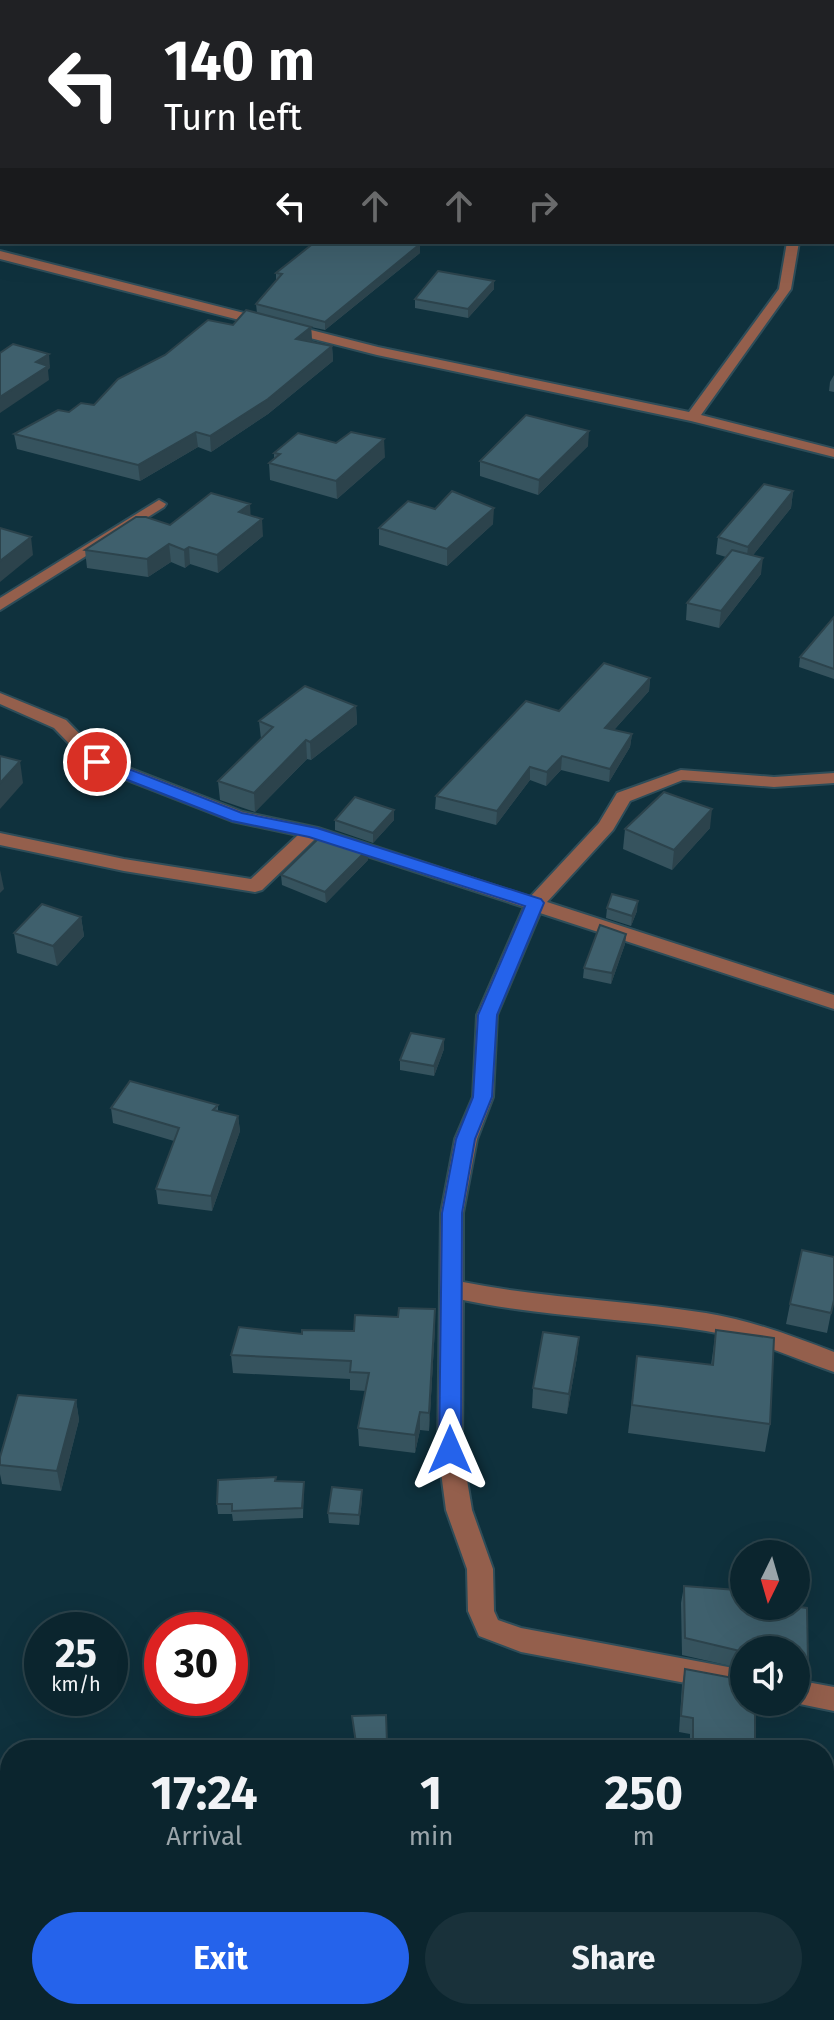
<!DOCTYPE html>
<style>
body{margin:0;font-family:"Fira Sans",sans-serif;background:#19313a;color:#f1f3f6;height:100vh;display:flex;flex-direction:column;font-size:30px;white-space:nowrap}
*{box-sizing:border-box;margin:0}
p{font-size:26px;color:#9aa5aa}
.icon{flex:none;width:44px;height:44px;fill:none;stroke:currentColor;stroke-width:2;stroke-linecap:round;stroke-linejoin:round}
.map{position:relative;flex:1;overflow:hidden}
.details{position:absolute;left:0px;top:1740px;width:834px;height:280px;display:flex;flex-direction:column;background:#0b252e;border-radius:32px 32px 0 0;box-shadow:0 8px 32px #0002,0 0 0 2px #2b424a}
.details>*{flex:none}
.guide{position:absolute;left:0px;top:0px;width:834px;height:244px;box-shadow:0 8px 32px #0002,0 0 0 2px #2b424a;background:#202124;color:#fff;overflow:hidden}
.needle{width:52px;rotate:185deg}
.controls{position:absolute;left:730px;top:1540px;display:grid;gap:16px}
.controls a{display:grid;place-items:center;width:80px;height:80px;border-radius:50%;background:#0b252e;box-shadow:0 8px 32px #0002,0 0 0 2px #2b424a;font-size:40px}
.speed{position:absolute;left:24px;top:1612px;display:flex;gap:16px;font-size:40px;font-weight:700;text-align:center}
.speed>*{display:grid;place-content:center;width:104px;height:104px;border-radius:50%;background:#0b252e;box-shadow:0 8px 32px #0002,0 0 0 2px #2b424a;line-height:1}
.speed small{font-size:20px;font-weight:400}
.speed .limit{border:12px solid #d22;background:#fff;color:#111}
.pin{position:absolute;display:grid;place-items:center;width:68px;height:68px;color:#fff;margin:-34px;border:4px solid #fff;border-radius:50%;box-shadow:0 2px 8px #0007}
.me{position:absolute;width:88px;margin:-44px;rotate:0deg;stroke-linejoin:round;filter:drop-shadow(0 0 6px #0008)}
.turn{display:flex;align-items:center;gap:28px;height:168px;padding:0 32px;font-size:36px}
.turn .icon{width:104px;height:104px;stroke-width:2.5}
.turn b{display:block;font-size:56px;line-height:68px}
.lanes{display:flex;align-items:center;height:76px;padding:0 32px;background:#0003;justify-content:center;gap:40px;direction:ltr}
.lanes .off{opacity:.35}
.eta{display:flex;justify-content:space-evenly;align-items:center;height:136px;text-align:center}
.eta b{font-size:48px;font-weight:700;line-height:56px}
.button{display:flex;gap:16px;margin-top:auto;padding:16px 32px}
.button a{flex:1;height:92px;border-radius:48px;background:#2563eb;color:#fff;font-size:32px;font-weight:700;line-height:92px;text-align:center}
.button a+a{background:#19313a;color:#f1f3f6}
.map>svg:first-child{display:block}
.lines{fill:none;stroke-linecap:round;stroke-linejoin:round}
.minor-casing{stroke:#2e4d59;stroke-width:4}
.minor{fill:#945f4c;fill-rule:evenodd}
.wall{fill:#36535e}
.shaded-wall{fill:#2c434c}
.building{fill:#3f606d;stroke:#2c434c;stroke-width:2}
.route{fill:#2563eb;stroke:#184099;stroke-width:2}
</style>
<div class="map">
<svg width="834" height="2020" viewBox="0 0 834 2020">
<rect width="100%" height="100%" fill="#0f313d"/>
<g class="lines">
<g class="minor-casing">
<g id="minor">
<path d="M2 219V227L0 228V220Z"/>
<path d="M787 242H799L791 289 701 415 834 449V457L691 421 377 355 0 259V251L378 347 689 412 779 289Z"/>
<path d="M159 500 166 504 164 507 0 610V598Z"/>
<path d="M0 693 66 720 103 758 243 812 318 828 530 897 599 823 617 793 681 770 774 777 834 773V783L774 787 683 780 630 801 613 830 547 902 834 995V1009L540 913 497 1015 493 1097 477 1139 463 1213V1282C543 1298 625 1300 706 1313 750 1320 792 1336 834 1352V1372C791 1357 751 1338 706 1331 625 1318 543 1317 463 1300L462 1450 472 1510 493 1569 494 1611 498 1620 521 1628 744 1670V1694L521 1652 479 1636 468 1611 467 1569 446 1510 438 1450 441 1213 455 1139 473 1097 477 1015 524 907 315 839 262 890 255 892 124 871 0 845V833L124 859 251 879 298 835 232 821 91 766 54 728 0 704Z"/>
<path d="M796 1680 834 1687V1711L790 1702H796Z"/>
</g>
</g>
<use href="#minor" class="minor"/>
</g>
<g class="wall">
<path d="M0 117H2V191L0 190Z"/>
<path d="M420 253 325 330 311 327 312 341 332 346 333 361 268 414 211 452 198 447 140 481 17 449 14 434 69 412 94 405 257 313 256 304 276 281V273Z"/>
<path d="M494 281V289L468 318 415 308V299Z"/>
<path d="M834 375V392L829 391 830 382Z"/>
<path d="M588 446 538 495 480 476V461Z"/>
<path d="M274 453 385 457 337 499 270 480 269 463 274 459Z"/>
<path d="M793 491 791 508 753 555 761 574 719 628 686 620 687 603 726 557 716 554 718 537Z"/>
<path d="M250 516 263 536 218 573 190 564 185 568 171 562 148 577 87 568 85 550 170 525Z"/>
<path d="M493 524 447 566 379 545V528Z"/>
<path d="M834 617V679L799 667 800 657Z"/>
<path d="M650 678 649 691 614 730 632 734 630 747 609 782 561 770 546 786 530 780 496 825 435 809 436 796 559 711Z"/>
<path d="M356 706 357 724 311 760 307 759 255 812 220 800 218 781 261 739 259 721Z"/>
<path d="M335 820H394L373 843 335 830Z"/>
<path d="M710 828 672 870 623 849 625 829Z"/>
<path d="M368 860 326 903 282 885 281 875Z"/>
<path d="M607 908 637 911 631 926 606 918Z"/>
<path d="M81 917 84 936 57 966 17 953 14 933Z"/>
<path d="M626 934 625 944 611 984 583 978 584 968Z"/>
<path d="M444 1049 434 1076 400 1070V1060Z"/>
<path d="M218 1105V1111L238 1116 240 1131 212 1211 158 1204 156 1189 174 1141 113 1123 111 1108Z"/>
<path d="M790 1304 831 1313 827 1333 786 1324Z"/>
<path d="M435 1327 429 1431 420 1430 415 1453 359 1446 358 1428 366 1391 350 1390V1379L233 1373 231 1355 302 1334Z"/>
<path d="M716 1330 770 1424 765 1452 628 1433 637 1356 711 1365Z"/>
<path d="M579 1337 577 1357 567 1414 532 1408 533 1388Z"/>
<path d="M76 1400 79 1420 61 1491 2 1484 0 1474V1457Z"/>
<path d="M276 1477V1481L304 1482 303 1518 233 1521 232 1514H218L217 1504Z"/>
<path d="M362 1500 359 1525 329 1523 328 1513Z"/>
<path d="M684 1586 737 1590 738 1601 744 1602V1606H791L807 1608 808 1662 804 1678H796V1650H744V1669L682 1655 681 1603Z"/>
<path d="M685 1669 755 1750H690V1734L679 1732 682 1685Z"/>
<path d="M386 1715 387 1750H356L352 1716Z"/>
<path d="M654 2010H696L698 2020H656Z"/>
</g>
<g class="shaded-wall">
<path d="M210 0H230L226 2H206Z"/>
<path d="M420 244V253L325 330V322Z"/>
<path d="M494 281V289L468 318V309Z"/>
<path d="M311 327 312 341 296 339Z"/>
<path d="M332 346 333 361 268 414 211 452 210 436Z"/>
<path d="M49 354 50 368 48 370 49 380 0 413V397L36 362Z"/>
<path d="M589 431 588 446 538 495 539 480Z"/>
<path d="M196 432 198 447 140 481 138 465Z"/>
<path d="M384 439 385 457 337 499 336 481Z"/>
<path d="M793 491 791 508 746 564 748 547Z"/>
<path d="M250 504 251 521 239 512Z"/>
<path d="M494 508 493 524 447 566V549Z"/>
<path d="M262 519 263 536 218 573 217 555Z"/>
<path d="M31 537 33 555 0 582V561Z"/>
<path d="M169 544 171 562 148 577 147 559Z"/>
<path d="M189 547 190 564 185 568 184 550Z"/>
<path d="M763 558 761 574 719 628 721 611Z"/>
<path d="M650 678 649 691 604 741 605 728Z"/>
<path d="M356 706 357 724 311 760 310 742Z"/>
<path d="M632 734 630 747 609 782 610 769Z"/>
<path d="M306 740 307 759 255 812 254 793Z"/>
<path d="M562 756 561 770 546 786 547 772Z"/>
<path d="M20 761 23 783 0 809V783Z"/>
<path d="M530 767V780L496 825 497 811Z"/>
<path d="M712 809 710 828 672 870 674 850Z"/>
<path d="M394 810V820L373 843V833Z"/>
<path d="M368 849V860L326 903 325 892Z"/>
<path d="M0 870 4 889 0 893Z"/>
<path d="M638 901 637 911 631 926 632 916Z"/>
<path d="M81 917 84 936 57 966 53 946Z"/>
<path d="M626 934 625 944 611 984 612 973Z"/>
<path d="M444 1039V1049L434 1076V1066Z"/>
<path d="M238 1116 240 1131 212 1211 211 1196Z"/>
<path d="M435 1309V1327L429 1431V1413Z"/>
<path d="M579 1337 577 1357 567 1414 569 1394Z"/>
<path d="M76 1400 79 1420 61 1491 57 1471Z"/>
<path d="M420 1412V1430L415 1453V1435Z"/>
<path d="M362 1490V1500L359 1525V1515Z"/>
<path d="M801 1660 796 1678 797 1664Z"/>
</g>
<g class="building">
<path d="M0 0H66L65 2H2V4H0Z"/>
<path d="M138 0H210L206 2H132Z"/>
<rect x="0" y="14" width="2" height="92"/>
<rect x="0" y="117" width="2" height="63"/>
<path d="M315 242H394L420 244 325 322 256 304 282 274 276 273Z"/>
<path d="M438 271 494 281 468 309 415 299Z"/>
<path d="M246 310 311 327 296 339 332 346 268 399 210 436 196 432 138 465 14 434 58 410 69 412 81 403 94 405 118 379 165 355 208 320 233 325Z"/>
<path d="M13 344 49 354 36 362 48 366 0 397V353Z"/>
<path d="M526 415 589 431 539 480 480 461Z"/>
<path d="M351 432 384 439 336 481 269 463 280 454 274 453 298 433 336 443Z"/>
<path d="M764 484 793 491 748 547 718 537Z"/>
<path d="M452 491 494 508 447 549 379 528 408 501 435 509Z"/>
<path d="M211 493 250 504 239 512 262 519 217 555 189 547 184 550 169 544 147 559 85 550 136 517H146L170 525Z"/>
<path d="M0 528 31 537 0 561Z"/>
<path d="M732 550 763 558 721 611 687 603Z"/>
<path d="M834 617V669L800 657Z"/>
<path d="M604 663 650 678 605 728 632 734 610 769 562 756 547 772 530 767 497 811 436 796 526 701 559 711Z"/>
<path d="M305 686 356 706 310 742 306 740 254 793 218 781 273 727 259 721Z"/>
<path d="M0 756 20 761 0 783Z"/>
<path d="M664 792 712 809 674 850 625 829Z"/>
<path d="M355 797 394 810 373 833 335 820Z"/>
<path d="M322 835 368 849 325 892 281 875Z"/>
<path d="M612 894 638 901 632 916 607 908Z"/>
<path d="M42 904 81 917 53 946 14 933Z"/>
<path d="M600 925 626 934 612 973 584 968Z"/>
<path d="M411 1033 444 1039 434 1066 400 1060Z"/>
<path d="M130 1081 218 1105 213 1110 238 1116 211 1196 156 1189 179 1128 111 1108Z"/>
<path d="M802 1250 834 1257V1300L831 1313 790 1304Z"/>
<path d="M399 1308 435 1309 429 1413 420 1412 415 1435 358 1428 369 1373 350 1372 351 1361 231 1355 239 1327 302 1334V1330L354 1331 355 1315 398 1317Z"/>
<path d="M716 1330 774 1338 770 1424 632 1405 637 1356 713 1365Z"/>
<path d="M543 1332 579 1337 569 1394 533 1388Z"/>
<path d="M18 1395 76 1400 57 1471 0 1465V1457Z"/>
<path d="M276 1477 275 1481 304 1482 302 1508 232 1511V1504H217L218 1480Z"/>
<path d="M332 1487 362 1490 359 1515 328 1513Z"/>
<path d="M684 1586 737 1590 738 1601 744 1602V1606H791L807 1608 808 1662 801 1660 796 1664V1650H744V1652L685 1638Z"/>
<path d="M685 1669 744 1680V1702H755V1750H693V1718L681 1716Z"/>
<path d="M386 1715 387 1743H382L383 1750H357L352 1716Z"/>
<path d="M125 2010H186V2020H124Z"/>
<path d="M657 2010H696L698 2020H659Z"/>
</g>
<path class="route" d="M92 759H103L242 813 317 828 541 899 544 903 497 1015 492 1097 475 1139 462 1213 461 1450 458 1457H442L439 1450 442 1213 456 1139 473 1097 478 1015 525 906 309 837 232 821 92 766Z"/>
</svg>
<div class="controls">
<a><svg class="needle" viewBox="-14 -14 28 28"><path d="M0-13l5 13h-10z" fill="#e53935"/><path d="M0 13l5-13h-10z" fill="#9aa5aa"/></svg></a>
<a><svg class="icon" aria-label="sound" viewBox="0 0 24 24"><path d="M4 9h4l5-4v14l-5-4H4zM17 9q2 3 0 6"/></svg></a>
</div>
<div class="speed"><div>25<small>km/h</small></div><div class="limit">30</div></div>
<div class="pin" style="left:97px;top:762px;background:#d93025"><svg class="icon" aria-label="arrive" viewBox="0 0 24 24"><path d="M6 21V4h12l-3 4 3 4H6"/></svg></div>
<svg class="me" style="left:450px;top:1450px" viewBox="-20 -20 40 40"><path d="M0-17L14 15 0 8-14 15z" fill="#2563eb" stroke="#fff" stroke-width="4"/></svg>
<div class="guide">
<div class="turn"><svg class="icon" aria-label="left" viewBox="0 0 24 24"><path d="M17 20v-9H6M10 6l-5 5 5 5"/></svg><div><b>140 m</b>Turn left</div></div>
<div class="lanes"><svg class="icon" aria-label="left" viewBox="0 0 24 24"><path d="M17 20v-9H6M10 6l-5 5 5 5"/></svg><svg class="icon off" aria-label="ahead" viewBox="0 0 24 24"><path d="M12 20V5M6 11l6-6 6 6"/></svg><svg class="icon off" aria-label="ahead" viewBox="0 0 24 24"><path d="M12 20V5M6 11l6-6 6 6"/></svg><svg class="icon off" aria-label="right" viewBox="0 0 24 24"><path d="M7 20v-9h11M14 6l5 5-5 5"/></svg></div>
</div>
<section class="details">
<div class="eta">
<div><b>17:24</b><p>Arrival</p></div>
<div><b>1</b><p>min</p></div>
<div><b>250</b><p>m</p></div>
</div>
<div class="button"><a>Exit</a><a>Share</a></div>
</section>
</div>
